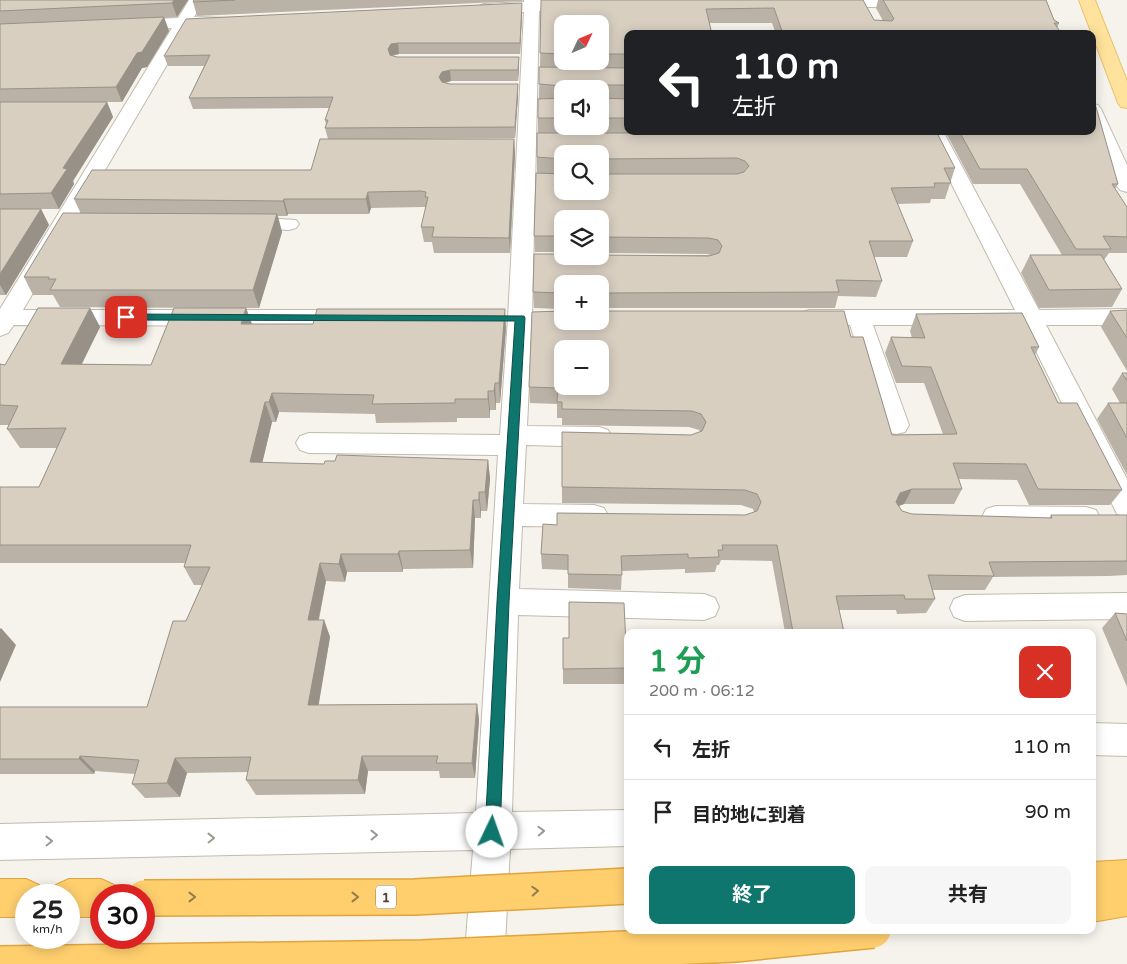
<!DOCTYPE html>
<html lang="ja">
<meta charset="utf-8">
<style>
body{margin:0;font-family:"Varela Round","Noto Sans JP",sans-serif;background:#f6f6f6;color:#222;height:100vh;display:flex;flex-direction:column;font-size:19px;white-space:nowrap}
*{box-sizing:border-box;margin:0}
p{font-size:16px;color:#767676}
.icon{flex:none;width:28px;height:28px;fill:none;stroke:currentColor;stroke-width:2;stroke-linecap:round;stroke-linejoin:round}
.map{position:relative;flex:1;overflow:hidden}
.details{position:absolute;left:624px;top:629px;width:472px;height:305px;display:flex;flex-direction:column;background:#fff;border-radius:10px;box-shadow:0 2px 12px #0003}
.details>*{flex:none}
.hud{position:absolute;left:624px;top:30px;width:472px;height:105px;border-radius:10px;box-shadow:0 2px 12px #0003;background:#202124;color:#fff;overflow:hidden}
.needle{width:32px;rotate:46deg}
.controls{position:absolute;left:554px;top:15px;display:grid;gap:10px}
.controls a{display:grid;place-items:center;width:55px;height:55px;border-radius:10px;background:#fff;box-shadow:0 2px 12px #0003;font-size:25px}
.speed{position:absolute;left:15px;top:884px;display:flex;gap:10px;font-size:25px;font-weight:700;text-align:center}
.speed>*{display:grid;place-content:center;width:65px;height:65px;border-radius:50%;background:#fff;box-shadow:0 2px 12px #0003;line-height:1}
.speed small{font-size:12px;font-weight:400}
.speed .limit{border:8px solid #d22;background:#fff;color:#111}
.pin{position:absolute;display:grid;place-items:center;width:42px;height:42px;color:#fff;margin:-21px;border-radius:10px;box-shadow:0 2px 8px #0006}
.me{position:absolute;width:55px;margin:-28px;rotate:3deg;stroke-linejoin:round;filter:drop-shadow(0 0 4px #0008)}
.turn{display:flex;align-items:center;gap:18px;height:105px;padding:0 25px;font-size:22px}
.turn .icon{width:65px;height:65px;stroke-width:2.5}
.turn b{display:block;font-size:35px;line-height:42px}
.round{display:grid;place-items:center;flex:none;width:52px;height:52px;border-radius:10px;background:#f6f6f6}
.head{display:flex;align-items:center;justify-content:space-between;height:85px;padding:0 25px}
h1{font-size:30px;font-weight:700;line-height:38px;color:#1e9e55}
.action{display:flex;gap:10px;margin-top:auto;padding:10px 25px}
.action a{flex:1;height:58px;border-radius:10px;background:#0f766e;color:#fff;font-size:20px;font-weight:700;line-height:58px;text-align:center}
.action a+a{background:#f6f6f6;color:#222}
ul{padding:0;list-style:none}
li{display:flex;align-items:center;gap:15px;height:65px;padding:0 25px;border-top:1px solid #e0e0e0}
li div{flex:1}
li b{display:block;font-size:19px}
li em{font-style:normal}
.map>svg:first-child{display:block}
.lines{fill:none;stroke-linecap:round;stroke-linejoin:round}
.street-casing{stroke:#c2bbae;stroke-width:2}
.primary-casing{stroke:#e6c16a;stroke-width:2}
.highway-casing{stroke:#e0a43c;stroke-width:2}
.street{fill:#fff;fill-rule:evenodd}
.primary{fill:#ffe39c;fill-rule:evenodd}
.highway{fill:#ffcf6e;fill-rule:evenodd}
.highway-bridge-casing{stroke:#e0a43c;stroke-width:38;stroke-linecap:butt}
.highway-bridge{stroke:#ffcf6e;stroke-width:35}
.wall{fill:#bab2a6;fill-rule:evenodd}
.shaded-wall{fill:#979187}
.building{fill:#d8cfc1;stroke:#979187;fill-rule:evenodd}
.oneway{stroke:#9c9892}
.oneway2{stroke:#937c4e}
.route{fill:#0f766e;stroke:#0a4d48}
.labels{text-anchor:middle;stroke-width:4;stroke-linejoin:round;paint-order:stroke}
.shield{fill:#fff;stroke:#817c74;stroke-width:1}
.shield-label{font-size:14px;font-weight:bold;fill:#4b4439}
</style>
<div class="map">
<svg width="1127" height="964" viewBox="0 0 1127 964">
<rect width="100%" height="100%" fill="#f6f3ec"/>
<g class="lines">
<g class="street-casing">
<g id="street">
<path d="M189 0H205L194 17 227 18 229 21 227 24 189 27 23 310H351L359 313 363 318 359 323 351 326 14 325 8 333 0 336V309L172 28 129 30 123 28 121 25 123 22 129 20 178 18Z"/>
<path d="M524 0H580L586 4 583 7 578 9 539 11 532 318 527 426 599 427 608 430 612 437 608 444 599 447 526 445 523 504 594 505 604 508 608 516 604 524 594 527 522 526 519 589 704 594 715 598 719 607 715 616 704 620 518 615 512 812 628 810V846L510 849 504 964H464L473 850 0 860V824L476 813 498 455 309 453 300 450 296 443 300 436 309 433 500 435 508 318 524 12 484 14 479 12 476 9 479 6 484 4 524 2Z"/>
<path d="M819 0H921L923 3 920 6 915 8 826 6 821 4Z"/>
<path d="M1092 104 1098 105 1101 109 1127 165V192L1120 190 1117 186 1092 131Z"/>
<path d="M925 131H943L1039 310 1127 309V325H1046L1127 479V517L1117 514 1023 325H873L909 425 905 432 896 434 887 432 883 425 850 325 809 326 801 323 797 318 801 313 809 310H1015Z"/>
<path d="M244 217 296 220 299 224 296 228 289 230 237 227 234 223 237 219Z"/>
<path d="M996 506 1086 507 1096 510 1100 518 1096 526 1086 529 996 528 986 525 982 517 986 509Z"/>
<path d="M1127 593V619L965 621 954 617 950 608 954 599 965 595Z"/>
<path d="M1092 723 1127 724V756L1092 755Z"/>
</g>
</g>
<g class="primary-casing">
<path id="primary" d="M1079 0H1095L1127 81V108L1121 107 1118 103Z"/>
</g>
<g class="highway-casing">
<g id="highway">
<path d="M1127 860V916L1092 922V862Z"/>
<path d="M0 879H26L39 885 44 895H26V917H0Z"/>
<path d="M69 879H101L114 885 119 895H101V917H69V895H51L56 885Z"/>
</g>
</g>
<use href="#street" class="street"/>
<use href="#primary" class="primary"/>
<use href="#highway" class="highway"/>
<g class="highway-bridge-casing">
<g id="highway-bridge">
<path d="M144 898 415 897 628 886"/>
<path d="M0 964 422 958 735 944 873 930"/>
</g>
</g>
<use href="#highway-bridge" class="highway-bridge"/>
</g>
<g class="wall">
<path d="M0 0H188L177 17 164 18 169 31 147 67 142 68 122 102H107L113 117 73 181 74 184 59 209H41L49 225 6 295H0Z"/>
<path d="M194 0H523L522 1 197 16 193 2Z"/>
<path d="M541 0H863L874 20 883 21 876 8 878 0H1046L1054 20 1059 23 1057 28 1062 34H776L772 23H709L712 34H628V131H936L955 168 945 199H931L930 203 897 204 913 241 907 257H874L882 281 876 297 838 296 835 308H600V284H562V321H600V311H844L851 337H863L892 435 943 434 924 383H896L885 353 891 337 912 338 910 331 916 314 1022 313 1039 347 1035 355 1058 403H1077L1122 490 1110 505H1029L1017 480 959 479 962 489 954 504H904L899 506 902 511 912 514 1049 518 1051 515H1127V575L1109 576 993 577 985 590H932L935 599 926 613 897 614 896 610H839L844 632H785L772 561 721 560 719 565H717L715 572 685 573V569L622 571 621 590 568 588V570L542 569 541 554 543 524 557 525V513L745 515 754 512 753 509 741 505 562 503V432L691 435 700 432 699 430 689 427 562 425V418H557V404L530 403 529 387 532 312 562 311V309L534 308 533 292 534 254H562V256H600V255H711L707 254 600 253V219H562V252H535L534 236 537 173V133H659H538V118L540 67ZM562 24H600V61H562ZM562 89H600V126H562ZM562 154H600V191H562ZM562 349H600V386H562Z"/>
<path d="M522 14 520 54H399L392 56 397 57 519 68 518 81H451L445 83 518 95 515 138 406 139H514L515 154 510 253H434L432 242H424L421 227 426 207H423L371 208 369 214H288L287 216H278L282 232 259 308H246L252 324 506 328 500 403H496V410H490V418H457V422L376 423 375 414 279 412 276 422H272L262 463 324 464 488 460 490 479 487 511H481V518H475L473 568 403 569V572H347L345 582 326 581 319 620H324L330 637 318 705 477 704 479 720 475 778H440L439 771H368L365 794 256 795 246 780 248 772 187 773 180 797 145 798 132 784 135 774 95 771 94 774H0V707H147L202 585H194L184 567 185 563H0V487H39L57 448H20L7 429 9 425H0V364L5 365 90 308 100 327 82 364 151 365 211 308 60 307 53 295H33L24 277 81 214 74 199 311 170 328 139 325 128 326 125 325 120 329 108 193 109 189 98 204 66H168L164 56Z"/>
<path d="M945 131H1092L1118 184 1115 189 1127 207V253H1109L1104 260 1122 289 1112 307 1039 308 1021 273 1030 255H1062L1020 184H973Z"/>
<path d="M1127 310V371L1101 327 1110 311Z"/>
<path d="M1122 373H1127V475L1097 419 1108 403H1120L1112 389Z"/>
<path d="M1115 613 1127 614V687L1102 628Z"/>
<path d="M563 638 627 668 625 684H563Z"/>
</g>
<g class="shaded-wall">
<path d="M174 0H188L177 17 172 3Z"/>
<path d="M522 3V14L520 54V43Z"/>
<path d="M164 17 169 31 147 67 142 68 122 102 116 87 137 53Z"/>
<path d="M398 43 399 54 393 55 389 60 388 49 391 44Z"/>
<path d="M519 57V68L518 81V70Z"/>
<path d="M450 70 451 81 444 83 440 88 439 77 442 72Z"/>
<path d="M518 84V95L515 138V127Z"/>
<path d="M107 102 113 117 73 181 74 184 59 209 51 193 63 168Z"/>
<path d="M514 139 515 154 510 253 509 238Z"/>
<path d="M368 192 371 208 369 214 366 199Z"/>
<path d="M284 199 288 214 287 216 283 201Z"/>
<path d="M41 209 49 225 6 295 0 285V274Z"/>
<path d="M277 214 282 232 259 308 253 290Z"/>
<path d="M90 308 100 327 72 383 61 364Z"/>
<path d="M246 308 253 327 241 324Z"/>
<path d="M505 309 506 328 500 403 499 383Z"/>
<path d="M495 383 496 403V410L494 391Z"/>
<path d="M488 391 490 410V418L488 399Z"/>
<path d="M272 393 279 412 276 422 269 402Z"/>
<path d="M265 402 272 422 258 481 250 462Z"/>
<path d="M488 460 490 479 487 511 485 492Z"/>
<path d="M912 489 904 504 893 508 900 493Z"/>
<path d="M479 492 481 511V518L479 500Z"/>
<path d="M473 500 475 518 473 568 470 550Z"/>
<path d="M399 551 403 569V572L398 554Z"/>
<path d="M341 554 347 572 345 582 339 564Z"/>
<path d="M320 563 326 581 315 637 308 620Z"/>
<path d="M324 620 330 637 316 721 308 705Z"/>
<path d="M1 628 16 645 0 682V629Z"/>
<path d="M477 704 479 720 475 778 472 763Z"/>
<path d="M80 756 95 771 94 774 79 759Z"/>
<path d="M362 756 368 771 365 794 358 780Z"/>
<path d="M175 758 187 773 180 797 167 783Z"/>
</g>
<g class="building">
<path d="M0 0H174L172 3 0 11Z"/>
<path d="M194 0H235L193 2Z"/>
<path d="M541 0H863L874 20 892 21 894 19 883 0H1046L1054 20 1059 23H1054L1062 34H783L774 8 706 9 712 34H628V54H600V24H562V54L540 53Z"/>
<path d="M522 3 520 43H398L391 44 388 49 390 55 397 57H519L518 70H450L442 72 439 77 442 82 450 84H518L515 127 325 128 328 120H325L333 97 189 98 210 55 164 56 186 19Z"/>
<path d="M164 17 142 52 137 53 116 87 0 89V24Z"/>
<path d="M539 67 628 68V85H600L599 87V89H564L563 86 539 84Z"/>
<path d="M562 98V118H538V99Z"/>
<path d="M600 98 628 99V118H600Z"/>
<path d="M1092 98 1094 100 1118 184H1112L1127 207V237L1103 236 1111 249H1076L1027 169H980L959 131H1092Z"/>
<path d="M0 102H107L63 168 67 169 51 193 0 194Z"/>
<path d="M667 131H936L955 168H944L951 183H934L935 187 891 188 913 241H869L882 281 836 280 839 292 600 293V284H562V295V293L533 292 534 254H562V256H600V255L709 256 719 253 722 246 718 240 709 238 600 237V219H562V236H534L536 173 562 174V191H600V174H737L744 172 749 166 745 161 737 158 600 159V154H562V159L537 157V133H659Z"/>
<path d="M320 139H514L509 238 432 237 434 227H421L428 197H425L426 192 421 191 368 192 366 199H284L283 201 74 199 92 170H311Z"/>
<path d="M0 209H41L0 274Z"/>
<path d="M63 213 277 214 253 290H50L56 279H48L49 277H24Z"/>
<path d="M1030 255H1101L1122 289 1049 290Z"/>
<path d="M38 308H90L61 364 151 365 174 308H246L241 324H313L317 309H505L499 383H495L494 391H488V399H455V403L372 404 374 395 272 393 269 402H265L250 462 324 464 325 461H335L337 455 488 460 485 492H479V500H473L470 550 399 551 398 554H341L339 564 320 563 308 620H324L308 705 477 704 472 763H436L438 756H362L358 780H246L251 757 175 758 167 783 132 784 139 760 80 756 79 759H0V707H147L173 621H186L210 567H184L191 545H0V487H39L66 428 7 429 18 406 0 405V364L5 365Z"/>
<path d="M1127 310V338L1110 311Z"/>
<path d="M562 311V321H600V311H844L851 337H863L892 435 957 434 931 367 902 366 891 337 925 338 916 314 1022 313 1039 347H1031L1058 403H1077L1122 490 1038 489 1026 464 953 463 962 489H912L900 493 896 502 902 511 912 514 1052 518 1051 515H1127V561L989 562 994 576 928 575 935 599H905L904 595 836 596 844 632H793L777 545H722L723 550H718L719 557 688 558V554L621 556 622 575 568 574V555L541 554 543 524 557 525V513L745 515 757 511 761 502 757 494 745 490 562 487V432L691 435 702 431 706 422 701 414 692 411 562 409V402H557L558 388 529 387 532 312ZM562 349H600V386H562Z"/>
<path d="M1122 373H1127V381Z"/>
<path d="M1108 403H1127V438Z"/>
<path d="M569 602 624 603 627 668 563 669V638H569Z"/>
<path d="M1115 613 1127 614V641Z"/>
</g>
<defs><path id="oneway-chevron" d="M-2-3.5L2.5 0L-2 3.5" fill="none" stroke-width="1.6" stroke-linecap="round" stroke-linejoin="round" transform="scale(1.25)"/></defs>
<g class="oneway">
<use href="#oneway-chevron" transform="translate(541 831) rotate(-2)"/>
<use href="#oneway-chevron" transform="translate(374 835) rotate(-1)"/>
<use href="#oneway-chevron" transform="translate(211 838) rotate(-1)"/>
<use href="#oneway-chevron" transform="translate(49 841) rotate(-1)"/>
</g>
<g class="oneway2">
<use href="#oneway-chevron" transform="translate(535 891) rotate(-3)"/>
<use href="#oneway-chevron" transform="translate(192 897)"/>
<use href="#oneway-chevron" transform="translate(355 897)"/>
</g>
<path class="route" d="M126 314 524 316 525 318 509 602 500 832 498 837 492 840 487 837 485 832 497 602 515 321 122 320V315Z"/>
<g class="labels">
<rect class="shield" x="376" y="885.5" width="20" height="23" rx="4"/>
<g class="shield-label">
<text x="386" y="902">1</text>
</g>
</g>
</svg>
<div class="controls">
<a><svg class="needle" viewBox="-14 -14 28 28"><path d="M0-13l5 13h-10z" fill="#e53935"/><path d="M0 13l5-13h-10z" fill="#767676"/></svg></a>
<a><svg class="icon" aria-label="sound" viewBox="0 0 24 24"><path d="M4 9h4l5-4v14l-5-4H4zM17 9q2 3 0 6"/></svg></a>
<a><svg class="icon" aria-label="search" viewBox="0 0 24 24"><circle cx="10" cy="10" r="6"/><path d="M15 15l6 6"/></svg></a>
<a><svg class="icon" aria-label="layers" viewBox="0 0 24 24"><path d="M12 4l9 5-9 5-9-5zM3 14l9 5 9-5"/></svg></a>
<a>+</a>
<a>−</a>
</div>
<div class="speed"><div>25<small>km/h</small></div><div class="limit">30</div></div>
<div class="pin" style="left:126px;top:317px;background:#d93025"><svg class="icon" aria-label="arrive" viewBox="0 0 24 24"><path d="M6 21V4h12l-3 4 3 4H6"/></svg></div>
<svg class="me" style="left:492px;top:832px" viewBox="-20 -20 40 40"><circle r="19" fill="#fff"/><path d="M0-13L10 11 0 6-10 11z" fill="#0f766e"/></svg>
<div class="hud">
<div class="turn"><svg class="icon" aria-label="left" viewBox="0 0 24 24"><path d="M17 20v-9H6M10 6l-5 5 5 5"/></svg><div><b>110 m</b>左折</div></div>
</div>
<section class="details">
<div class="head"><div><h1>1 分</h1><p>200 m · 06:12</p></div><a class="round" style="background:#d93025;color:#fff"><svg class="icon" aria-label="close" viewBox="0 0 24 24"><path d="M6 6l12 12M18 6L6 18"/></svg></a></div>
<ul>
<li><svg class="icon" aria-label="left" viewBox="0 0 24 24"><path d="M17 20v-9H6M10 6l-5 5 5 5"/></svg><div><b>左折</b></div><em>110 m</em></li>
<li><svg class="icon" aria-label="arrive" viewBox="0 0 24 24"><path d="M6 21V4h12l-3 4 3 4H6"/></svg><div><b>目的地に到着</b></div><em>90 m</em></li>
</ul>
<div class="action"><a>終了</a><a>共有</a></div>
</section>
</div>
